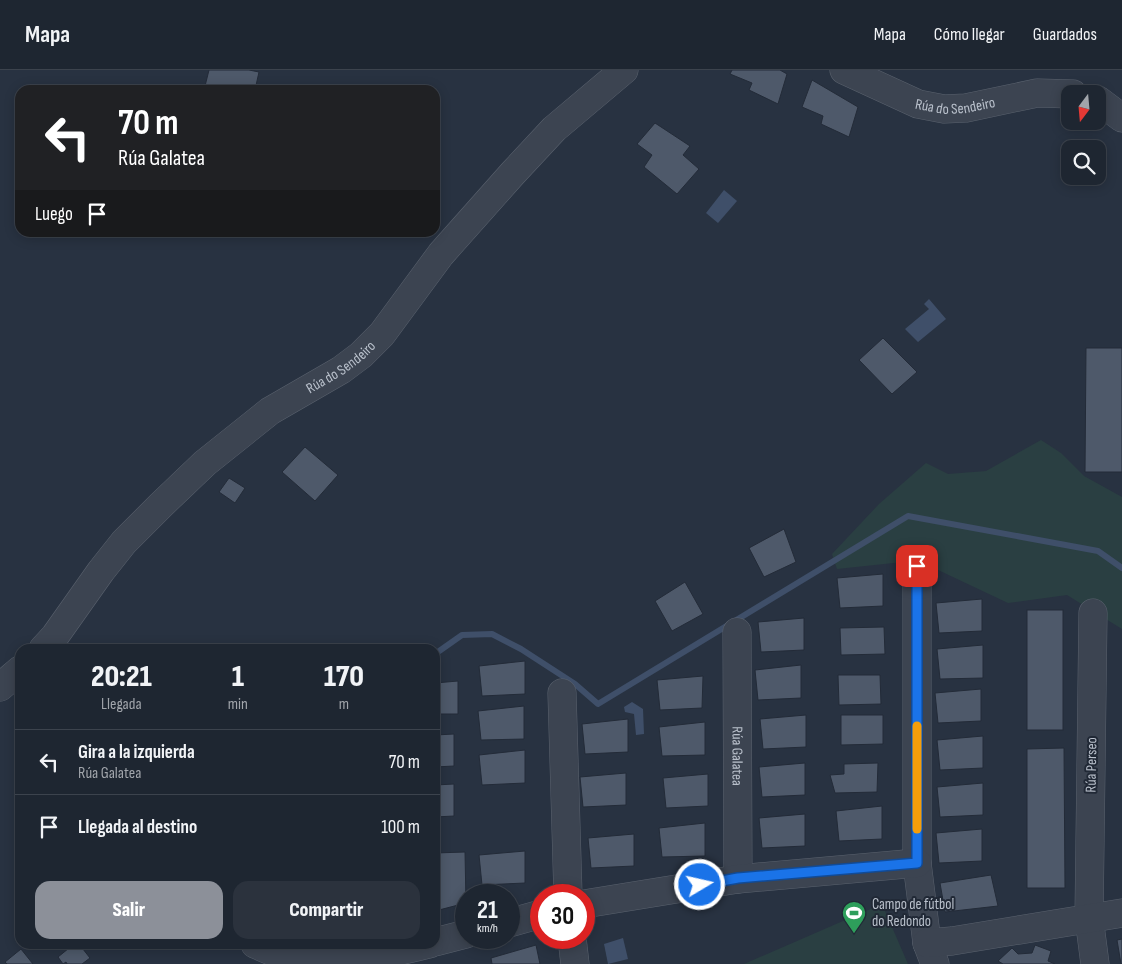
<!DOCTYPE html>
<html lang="es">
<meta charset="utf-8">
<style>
body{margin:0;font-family:"Sofia Sans Condensed",sans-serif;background:#2b323d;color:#f1f3f6;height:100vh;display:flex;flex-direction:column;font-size:19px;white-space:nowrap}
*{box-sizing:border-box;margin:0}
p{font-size:16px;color:#a1a5ab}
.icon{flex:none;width:28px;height:28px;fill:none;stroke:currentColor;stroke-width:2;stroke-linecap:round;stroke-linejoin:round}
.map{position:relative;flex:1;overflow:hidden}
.side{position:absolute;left:15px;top:574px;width:425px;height:305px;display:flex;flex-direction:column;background:#1e2631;border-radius:15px;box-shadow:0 2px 12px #0003,0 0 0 1px #3c434d}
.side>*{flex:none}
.banner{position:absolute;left:15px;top:15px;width:425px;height:152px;border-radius:15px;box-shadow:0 2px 12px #0003,0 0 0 1px #3c434d;background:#202124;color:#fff;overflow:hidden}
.needle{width:32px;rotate:196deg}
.fabs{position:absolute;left:1061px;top:15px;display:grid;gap:10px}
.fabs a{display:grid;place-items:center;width:45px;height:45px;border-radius:10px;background:#1e2631;box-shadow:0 2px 12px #0003,0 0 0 1px #3c434d;font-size:25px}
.speed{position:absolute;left:455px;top:814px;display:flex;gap:10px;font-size:25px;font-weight:700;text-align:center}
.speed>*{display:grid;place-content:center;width:65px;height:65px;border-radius:50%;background:#1e2631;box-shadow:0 2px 12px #0003,0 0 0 1px #3c434d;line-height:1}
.speed small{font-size:12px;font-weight:400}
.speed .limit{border:8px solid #d22;background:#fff;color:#111}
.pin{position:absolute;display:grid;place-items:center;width:42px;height:42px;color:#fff;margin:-21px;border-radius:10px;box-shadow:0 2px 8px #0006}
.me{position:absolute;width:55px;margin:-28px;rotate:81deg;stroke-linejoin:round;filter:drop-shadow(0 0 4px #0008)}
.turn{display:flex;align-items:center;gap:18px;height:105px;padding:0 20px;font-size:22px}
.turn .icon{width:65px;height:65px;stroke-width:2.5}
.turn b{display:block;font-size:35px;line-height:42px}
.then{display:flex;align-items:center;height:48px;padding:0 20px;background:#0003;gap:10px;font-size:19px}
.eta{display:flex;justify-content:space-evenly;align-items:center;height:85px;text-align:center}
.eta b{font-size:30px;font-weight:800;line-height:35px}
.cta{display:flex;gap:10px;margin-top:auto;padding:10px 20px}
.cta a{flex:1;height:58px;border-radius:15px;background:#8c9099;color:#fff;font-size:20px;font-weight:800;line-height:58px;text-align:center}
.cta a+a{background:#2b323d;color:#f1f3f6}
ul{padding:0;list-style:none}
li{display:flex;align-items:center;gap:15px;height:65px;padding:0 20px;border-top:1px solid #3c434d}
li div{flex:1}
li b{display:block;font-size:19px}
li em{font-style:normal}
header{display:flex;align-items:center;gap:30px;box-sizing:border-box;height:70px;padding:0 25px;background:#1e2631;border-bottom:1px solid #3c434d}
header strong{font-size:24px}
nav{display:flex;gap:28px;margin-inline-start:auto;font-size:18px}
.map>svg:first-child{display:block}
.green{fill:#2a3f42}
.water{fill:#3f4f69}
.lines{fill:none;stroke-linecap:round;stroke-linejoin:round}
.stream{stroke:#3f4f69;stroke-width:6}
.building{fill:#4e596a;stroke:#232b38}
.minor-casing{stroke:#5a626e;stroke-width:29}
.minor{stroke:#3c4451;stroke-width:28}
.route-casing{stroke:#114b97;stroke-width:12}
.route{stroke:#1a73e8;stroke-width:9}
.slow{stroke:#f59e0b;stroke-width:9}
.labels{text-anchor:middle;stroke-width:4;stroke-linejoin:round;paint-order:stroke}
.street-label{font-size:15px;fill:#b9c0cb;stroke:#212936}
.poi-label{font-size:15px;fill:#b9c0cb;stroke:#212936;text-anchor:start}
</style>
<header>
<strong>Mapa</strong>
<nav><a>Mapa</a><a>Cómo llegar</a><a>Guardados</a></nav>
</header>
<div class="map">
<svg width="1122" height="894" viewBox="0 0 1122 894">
<rect width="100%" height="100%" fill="#283241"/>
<g class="green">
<path d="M1041 370 1061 383 1084 406 1122 427V559L1067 525 1008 533 936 499 903 492 837 499 832 484 879 434 926 393 948 404 986 401Z"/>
<path d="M882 834 908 894H744Z"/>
</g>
<g class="water">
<path d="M724 120 737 131 718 153 706 143Z"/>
<path d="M929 229 946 249 918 272 905 259 929 239 924 234Z"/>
<path d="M632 632 643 639 644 664 636 665 634 644 625 642 624 637Z"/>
<path d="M623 868 628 889 608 894 604 874Z"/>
</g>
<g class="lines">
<path class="stream" d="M435 584 462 565 492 564 521 579 575 614 598 634 908 446 1098 481 1122 498"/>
</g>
<g class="building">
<path d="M209 0H249L259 2 255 20H204Z"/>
<path d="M732 0H780L787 4 778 34 749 20 752 13 730 4Z"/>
<path d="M812 10 858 37 849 67 821 54 823 46 802 37Z"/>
<path d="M655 53 690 76 683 85 699 99 677 124 644 97 652 85 637 74Z"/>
<path d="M883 268 917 302 892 324 859 290Z"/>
<path d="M1086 278H1122V402H1085Z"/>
<path d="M305 377 338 405 315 431 282 402Z"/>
<path d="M229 408 245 418 235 433 219 422Z"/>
<path d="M784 459 796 492 764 507 749 478Z"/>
<path d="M883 504V536L840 538 837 508Z"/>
<path d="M685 512 703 544 672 561 655 531Z"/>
<path d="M982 529V561L939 563 936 533Z"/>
<rect x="1027" y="540" width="36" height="120"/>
<path d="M804 548V580L761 582 758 552Z"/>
<path d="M884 557 885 584 841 585 840 558Z"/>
<path d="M983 575V608L940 609 937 579Z"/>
<path d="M525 591V624L482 626 479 596Z"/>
<path d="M801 595V628L758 630 755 600Z"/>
<path d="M838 605H880L881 634 839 635Z"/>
<path d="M703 606 702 638 660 640 657 610Z"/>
<path d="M458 611V644H435V613Z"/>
<path d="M981 619V651L938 653 935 623Z"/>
<path d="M524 636V669L481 670 478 641Z"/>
<path d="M806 645V677L763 679 760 649Z"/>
<path d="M841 645H883V674L841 675Z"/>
<path d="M628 649V682L585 684 582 654Z"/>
<path d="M705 652V685L662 686 659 657Z"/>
<path d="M454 664V696L435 697V665Z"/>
<path d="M983 666V698L940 700 937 670Z"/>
<path d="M1064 678 1065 818H1027V679Z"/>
<path d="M525 680V713L482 715 479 685Z"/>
<path d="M805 693V725L762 727 759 697Z"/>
<path d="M878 693 877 722 835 723 830 705 844 704V694Z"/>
<path d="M626 703V735L583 737 580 707Z"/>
<path d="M708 704V736L666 738 663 708Z"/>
<path d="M983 713V745L940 747 937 717Z"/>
<path d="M454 714V746L435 747V715Z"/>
<path d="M882 736V769L839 771 836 741Z"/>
<path d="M805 744V776L762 778 759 748Z"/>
<path d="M705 753V786L662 787 659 758Z"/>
<path d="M982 759V791L939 793 936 763Z"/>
<path d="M634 764V796L591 798 588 768Z"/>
<path d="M525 781V813L482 815 479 785Z"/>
<path d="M465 782 466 833 439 840 438 829 435 830V783Z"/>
<path d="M991 805 998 836 945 842 940 813Z"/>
<path d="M1122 869V894H1121L1117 870Z"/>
<path d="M48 874H63L60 876 53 877 49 875Z"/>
<path d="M74 874H79L90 888 82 894H67L66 892 63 894 58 887Z"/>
<path d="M536 875 540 894H492L491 888Z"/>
<path d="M1035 875 1051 881 1048 891 1055 894H1003L998 891 1012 878 1018 884 1032 883Z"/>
<path d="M21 879 33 894H7L5 892Z"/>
</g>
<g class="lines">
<g class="minor-casing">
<g id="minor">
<path id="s1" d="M844 0 918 34 944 39 966 38 1037 23 1073 24"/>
<path d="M1098 30 1122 48"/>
<path d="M917 496V793L927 873 935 894"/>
<path d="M1093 543 1089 848 1095 894"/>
<path id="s2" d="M737 562 738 809"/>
<path id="s3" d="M43 579 55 566 101 501 124 472 161 435 205 393 270 341 341 300 361 285 382 264 441 184 513 103 554 59 624 0"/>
<path d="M0 617 20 600"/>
<path d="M562 623 568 825"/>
<path d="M584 834 738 809 917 793"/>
<path d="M509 853 541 844"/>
<path d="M572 868 575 894"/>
<path d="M435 872 466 864"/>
<path d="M927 873 952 871 1122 843"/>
<path d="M255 874C266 879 279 885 291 888 336 894 386 885 429 874"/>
</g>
</g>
<use href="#minor" class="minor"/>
</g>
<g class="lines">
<g class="route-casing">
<path id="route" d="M700 815 738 808 917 793V496"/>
</g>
<use href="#route" class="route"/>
<path class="slow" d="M917 759V656"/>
</g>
<defs>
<g id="stadium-pin" transform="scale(1.25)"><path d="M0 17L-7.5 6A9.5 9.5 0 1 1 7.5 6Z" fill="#2e9e5b" stroke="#212936"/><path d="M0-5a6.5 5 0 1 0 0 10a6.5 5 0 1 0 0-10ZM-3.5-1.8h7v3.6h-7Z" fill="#fff"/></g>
</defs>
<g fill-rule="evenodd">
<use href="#stadium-pin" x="854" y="843"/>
</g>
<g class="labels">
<g class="street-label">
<text dy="5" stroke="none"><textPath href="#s1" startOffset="119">Rúa do Sendeiro</textPath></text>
<text dy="5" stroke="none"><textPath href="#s3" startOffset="414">Rúa do Sendeiro</textPath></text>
<text dy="5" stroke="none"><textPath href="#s2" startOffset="124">Rúa Galatea</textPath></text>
<text transform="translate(1091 695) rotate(-89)" y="5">Rúa Perseo</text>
</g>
<g class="poi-label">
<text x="872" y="839">Campo de fútbol<tspan x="872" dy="17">do Redondo</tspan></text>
</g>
</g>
</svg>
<div class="fabs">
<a><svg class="needle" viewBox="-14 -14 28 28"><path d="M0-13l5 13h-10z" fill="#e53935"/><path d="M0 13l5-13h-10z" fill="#a1a5ab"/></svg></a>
<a><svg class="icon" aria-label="search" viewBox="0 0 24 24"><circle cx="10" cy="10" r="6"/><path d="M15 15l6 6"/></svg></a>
</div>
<div class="speed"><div>21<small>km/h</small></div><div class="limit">30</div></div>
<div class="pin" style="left:917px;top:496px;background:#d93025"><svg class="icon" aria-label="arrive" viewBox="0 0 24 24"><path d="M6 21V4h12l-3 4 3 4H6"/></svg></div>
<svg class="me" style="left:700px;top:815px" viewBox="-20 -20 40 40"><circle r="17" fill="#1a73e8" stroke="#fff" stroke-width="3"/><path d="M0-11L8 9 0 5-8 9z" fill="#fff"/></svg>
<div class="banner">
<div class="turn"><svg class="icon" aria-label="left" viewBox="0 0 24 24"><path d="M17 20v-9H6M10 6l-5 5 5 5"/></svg><div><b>70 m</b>Rúa Galatea</div></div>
<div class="then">Luego<svg class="icon" aria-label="arrive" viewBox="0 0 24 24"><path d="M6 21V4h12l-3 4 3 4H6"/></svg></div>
</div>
<section class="side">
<div class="eta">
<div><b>20:21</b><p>Llegada</p></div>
<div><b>1</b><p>min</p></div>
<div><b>170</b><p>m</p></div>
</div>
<ul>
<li><svg class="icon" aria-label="left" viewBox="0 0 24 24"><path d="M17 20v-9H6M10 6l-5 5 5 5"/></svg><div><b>Gira a la izquierda</b><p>Rúa Galatea</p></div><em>70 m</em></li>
<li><svg class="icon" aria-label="arrive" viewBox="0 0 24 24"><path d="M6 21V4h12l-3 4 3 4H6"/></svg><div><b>Llegada al destino</b></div><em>100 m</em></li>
</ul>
<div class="cta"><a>Salir</a><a>Compartir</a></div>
</section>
</div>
